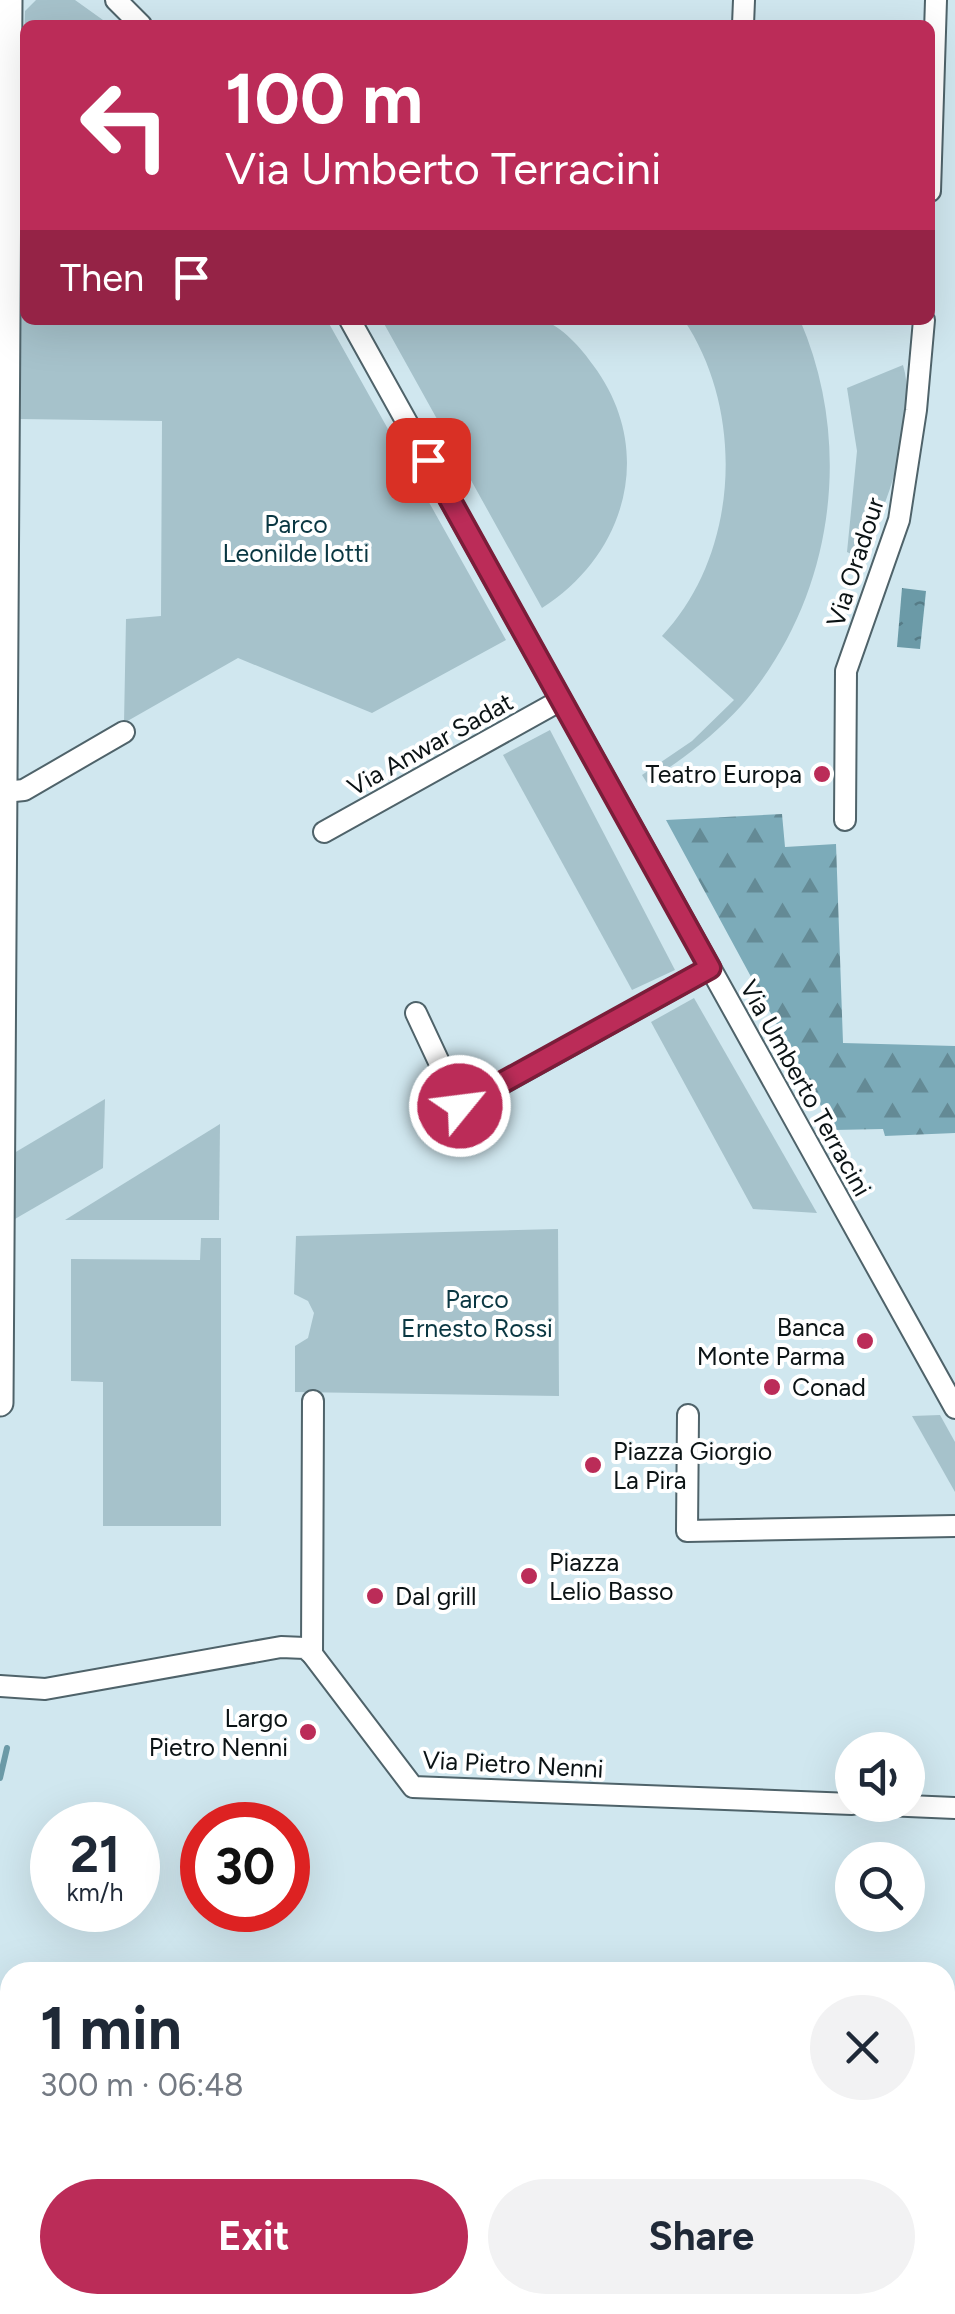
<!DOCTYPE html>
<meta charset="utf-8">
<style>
body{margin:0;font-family:Figtree,sans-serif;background:#f2f2f3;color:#1f2937;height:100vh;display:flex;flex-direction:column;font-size:38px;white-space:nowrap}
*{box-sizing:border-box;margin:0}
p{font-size:32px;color:#747a83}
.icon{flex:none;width:55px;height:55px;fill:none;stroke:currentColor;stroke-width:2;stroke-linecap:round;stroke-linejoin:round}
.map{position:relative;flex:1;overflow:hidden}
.details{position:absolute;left:0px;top:1962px;width:955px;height:352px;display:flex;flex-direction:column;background:#fff;border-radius:30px 30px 0 0;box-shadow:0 10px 40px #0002}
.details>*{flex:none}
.top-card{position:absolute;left:20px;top:20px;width:915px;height:305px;border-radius:15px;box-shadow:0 10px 40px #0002;background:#bb2c58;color:#fff;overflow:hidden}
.tools{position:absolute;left:835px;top:1732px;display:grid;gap:20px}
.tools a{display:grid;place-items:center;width:90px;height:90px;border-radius:50%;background:#fff;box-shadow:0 10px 40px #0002;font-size:50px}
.speed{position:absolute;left:30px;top:1802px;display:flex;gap:20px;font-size:50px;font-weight:700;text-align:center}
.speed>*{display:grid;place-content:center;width:130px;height:130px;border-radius:50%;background:#fff;box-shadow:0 10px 40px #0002;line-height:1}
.speed small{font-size:25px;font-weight:400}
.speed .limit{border:15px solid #d22;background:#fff;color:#111}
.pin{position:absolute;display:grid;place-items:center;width:85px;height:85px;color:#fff;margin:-42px;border-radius:20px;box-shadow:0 5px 15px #0006}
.me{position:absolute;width:110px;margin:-55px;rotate:61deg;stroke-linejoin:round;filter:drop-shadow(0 0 8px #0008)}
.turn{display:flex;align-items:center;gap:35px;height:210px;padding:0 40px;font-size:45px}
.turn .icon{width:130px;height:130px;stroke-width:2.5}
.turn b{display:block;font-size:70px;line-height:85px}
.then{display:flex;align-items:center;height:95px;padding:0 40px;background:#0003;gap:20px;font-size:38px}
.round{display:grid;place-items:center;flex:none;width:105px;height:105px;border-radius:52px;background:#f2f2f3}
.summary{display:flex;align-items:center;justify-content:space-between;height:170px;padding:0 40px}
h1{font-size:60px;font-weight:700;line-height:75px}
.button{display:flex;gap:20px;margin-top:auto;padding:20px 40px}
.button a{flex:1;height:115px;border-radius:60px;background:#bb2c58;color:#fff;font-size:40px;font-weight:700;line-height:115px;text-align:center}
.button a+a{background:#f2f2f3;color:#1f2937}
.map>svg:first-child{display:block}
.forest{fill:url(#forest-firs)}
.park{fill:#a6c2cb}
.water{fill:url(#water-ripples)}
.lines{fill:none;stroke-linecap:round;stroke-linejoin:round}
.stream{stroke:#6b9aa7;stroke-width:6}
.minor-casing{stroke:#4f636a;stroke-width:24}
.tertiary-casing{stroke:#4f636a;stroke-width:29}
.minor{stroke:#fff;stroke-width:20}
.tertiary{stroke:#fff;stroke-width:25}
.route-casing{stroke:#7a1d39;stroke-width:25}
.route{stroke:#bb2c58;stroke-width:18}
.poi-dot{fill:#bb2c58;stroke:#fff;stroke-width:4}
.labels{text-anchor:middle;stroke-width:8;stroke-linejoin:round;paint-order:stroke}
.park-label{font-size:25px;fill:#0a3742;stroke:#fff}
.street-label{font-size:25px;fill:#0b1315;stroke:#fff}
.poi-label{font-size:25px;fill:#0b1315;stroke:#fff;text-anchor:start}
</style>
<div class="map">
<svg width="955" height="2314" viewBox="0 0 955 2314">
<defs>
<pattern id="forest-firs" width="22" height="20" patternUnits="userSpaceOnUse" patternTransform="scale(2.5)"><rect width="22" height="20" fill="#7cabb9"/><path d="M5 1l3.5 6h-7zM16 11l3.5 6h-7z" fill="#648a95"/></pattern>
<pattern id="water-ripples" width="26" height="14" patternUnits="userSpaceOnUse" patternTransform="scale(2.5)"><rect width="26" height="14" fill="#6b9aa7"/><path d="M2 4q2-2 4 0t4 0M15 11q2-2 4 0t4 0" fill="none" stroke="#567c87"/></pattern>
</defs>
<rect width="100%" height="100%" fill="#d0e7ef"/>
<path class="forest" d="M782 814 785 847 836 844 843 1043 955 1046V1133L885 1136 883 1129 834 1130 666 820Z"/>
<g class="park">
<path d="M36 0H75L110 25H25V320H327L506 640 372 713 238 658 124 723 126 619 161 616 162 421 20 419 24 42 25 11Z"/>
<path d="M382 320C420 320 458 320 496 320 510 320 529 317 542 320 561 325 582 349 593 365 656 449 627 554 542 608Z"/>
<path d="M684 320H800C855 447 833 601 741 706 714 736 681 760 647 783L642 775 692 741 734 700 662 636C739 554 746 413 684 320Z"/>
<path d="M903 365C919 418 886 513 860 558L847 552 857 451 847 388Z"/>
<path d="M550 730 675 970 632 990 503 755Z"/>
<path d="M694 998 817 1213 753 1209 651 1022Z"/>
<path d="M105 1099 103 1168 8 1223 4 1159Z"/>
<path d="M220 1124 219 1220H65Z"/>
<path d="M558 1229 559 1396 295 1392V1346L308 1338 314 1313 308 1301 294 1294 296 1236Z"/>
<path d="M201 1238H221V1526H103V1382L71 1381V1259L200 1260Z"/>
<path d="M940 1415 955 1442V1492L912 1416Z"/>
</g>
<path class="water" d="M902 588 926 591 920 649 897 647Z"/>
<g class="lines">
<path class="stream" d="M0 1778 7 1748"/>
<g class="minor-casing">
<g id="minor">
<path d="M116 0 141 25"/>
<path d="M743 25 744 0"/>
<path d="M930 191 936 0"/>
<path d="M350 320 955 1408"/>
<path d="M4 792 24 790 124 732"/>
<path d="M845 820 846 671 899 520 916 410 924 320"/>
<path d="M324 832 561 700"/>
<path d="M416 1013 460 1107 710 968"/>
<path d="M688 1415 687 1531 955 1526"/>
<path d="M312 1654 313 1401"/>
<path d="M0 1686 45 1689 281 1647 305 1648 312 1654 413 1787 852 1804"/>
<path d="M885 1805 955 1808"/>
</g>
</g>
<g class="tertiary-casing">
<path id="tertiary" d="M0 1403 9 0"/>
</g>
<use href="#minor" class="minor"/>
<use href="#tertiary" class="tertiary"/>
</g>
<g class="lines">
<g class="route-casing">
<path id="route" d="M428 460 710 968 460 1106"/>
</g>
<use href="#route" class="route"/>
</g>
<g class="poi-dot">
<circle cx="822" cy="774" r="10"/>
<circle cx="865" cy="1341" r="10"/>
<circle cx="772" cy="1387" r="10"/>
<circle cx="593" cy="1465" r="10"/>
<circle cx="529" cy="1576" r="10"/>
<circle cx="375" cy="1596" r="10"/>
<circle cx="308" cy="1732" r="10"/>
</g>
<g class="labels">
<g class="park-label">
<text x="296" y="533">Parco<tspan x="296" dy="29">Leonilde Iotti</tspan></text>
<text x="477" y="1308">Parco<tspan x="477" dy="29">Ernesto Rossi</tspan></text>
</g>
<g class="street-label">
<text transform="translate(855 562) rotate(-72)" y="9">Via Oradour</text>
<text transform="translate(430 744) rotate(-29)" y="9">Via Anwar Sadat</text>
<text transform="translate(806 1088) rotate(61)" y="9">Via Umberto Terracini</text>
<text transform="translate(513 1764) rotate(3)" y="9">Via Pietro Nenni</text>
</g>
<g class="poi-label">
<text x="802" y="783" text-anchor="end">Teatro Europa</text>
<text x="845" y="1336" text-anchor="end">Banca<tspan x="845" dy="29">Monte Parma</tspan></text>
<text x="792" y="1396">Conad</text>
<text x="613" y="1460">Piazza Giorgio<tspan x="613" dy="29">La Pira</tspan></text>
<text x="549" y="1571">Piazza<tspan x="549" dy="29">Lelio Basso</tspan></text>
<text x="395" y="1605">Dal grill</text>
<text x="288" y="1727" text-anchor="end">Largo<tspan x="288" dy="29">Pietro Nenni</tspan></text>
</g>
</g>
</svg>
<div class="tools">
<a><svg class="icon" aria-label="sound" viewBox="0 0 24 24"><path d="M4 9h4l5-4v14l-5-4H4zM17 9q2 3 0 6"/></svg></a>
<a><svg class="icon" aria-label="search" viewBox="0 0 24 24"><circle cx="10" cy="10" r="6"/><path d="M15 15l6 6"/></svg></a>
</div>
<div class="speed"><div>21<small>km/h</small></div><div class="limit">30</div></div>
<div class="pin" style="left:428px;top:460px;background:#d93025"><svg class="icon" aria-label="arrive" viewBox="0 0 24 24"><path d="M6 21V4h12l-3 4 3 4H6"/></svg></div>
<svg class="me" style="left:460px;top:1106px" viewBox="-20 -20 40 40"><circle r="17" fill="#bb2c58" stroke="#fff" stroke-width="3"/><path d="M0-11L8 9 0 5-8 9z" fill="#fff"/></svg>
<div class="top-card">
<div class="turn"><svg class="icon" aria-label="left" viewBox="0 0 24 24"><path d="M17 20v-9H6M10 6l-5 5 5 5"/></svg><div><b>100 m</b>Via Umberto Terracini</div></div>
<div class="then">Then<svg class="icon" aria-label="arrive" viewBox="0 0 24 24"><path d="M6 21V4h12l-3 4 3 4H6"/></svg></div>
</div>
<section class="details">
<div class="summary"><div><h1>1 min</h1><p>300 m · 06:48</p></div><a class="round"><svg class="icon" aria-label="close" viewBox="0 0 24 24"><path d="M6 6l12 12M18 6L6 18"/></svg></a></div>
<div class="button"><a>Exit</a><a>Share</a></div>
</section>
</div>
